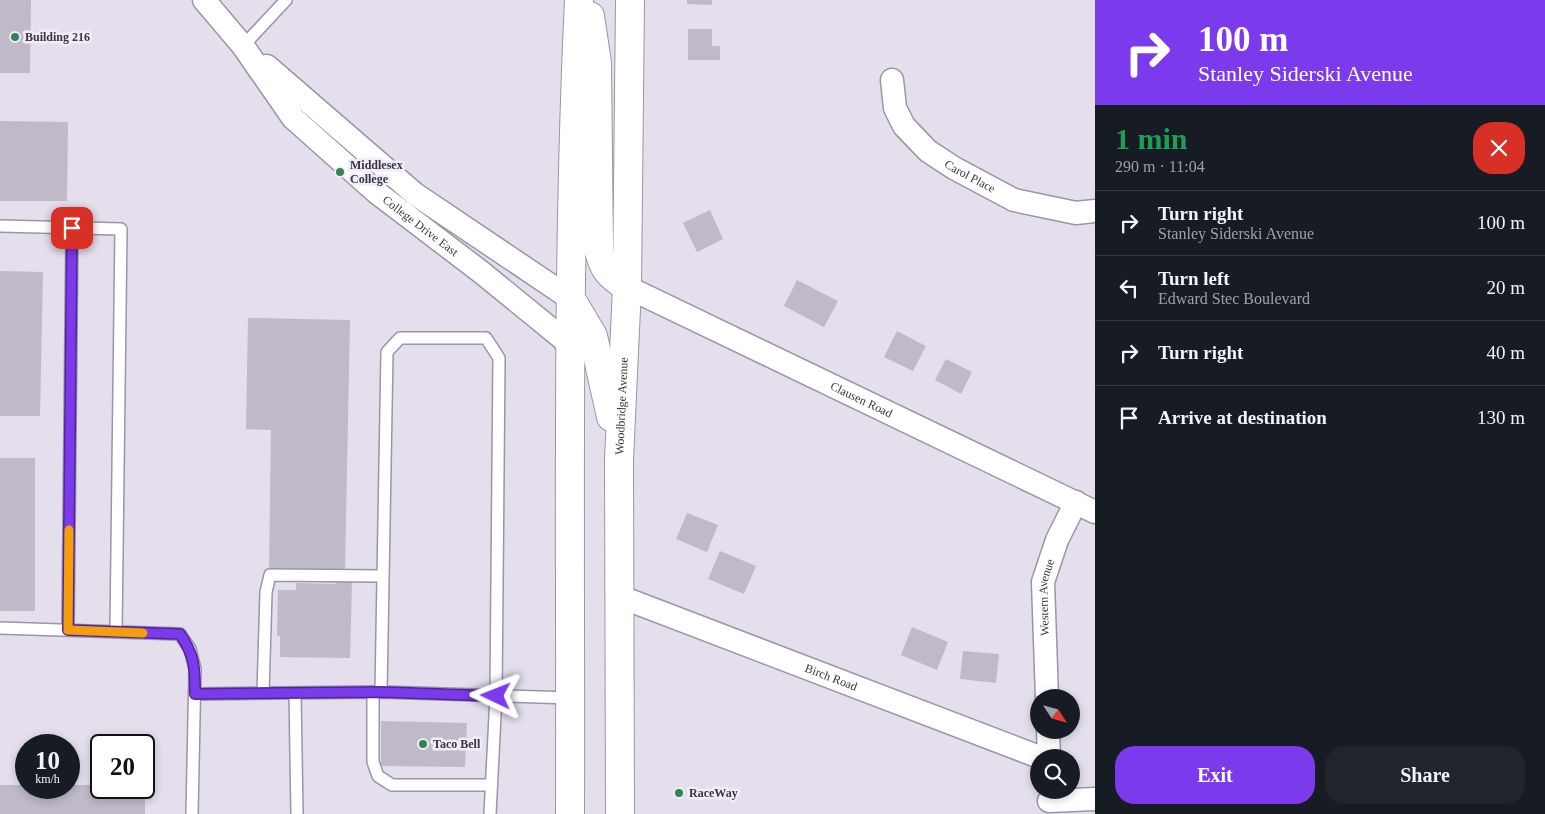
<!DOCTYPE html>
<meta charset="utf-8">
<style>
body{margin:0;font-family:"Times New Roman",serif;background:#20242c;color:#f1f3f6;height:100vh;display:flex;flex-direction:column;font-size:19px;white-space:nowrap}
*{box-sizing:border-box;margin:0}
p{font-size:16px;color:#9ea1a6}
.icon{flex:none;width:28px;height:28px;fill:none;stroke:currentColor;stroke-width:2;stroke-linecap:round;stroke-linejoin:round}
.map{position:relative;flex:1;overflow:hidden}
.sheet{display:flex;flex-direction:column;background:#171b24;width:450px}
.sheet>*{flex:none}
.hud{background:#7c3aed;color:#fff;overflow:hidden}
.needle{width:32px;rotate:126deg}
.controls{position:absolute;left:1030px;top:689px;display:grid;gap:10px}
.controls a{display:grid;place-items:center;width:50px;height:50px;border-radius:50%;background:#171b24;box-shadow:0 2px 8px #0003;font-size:25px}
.speed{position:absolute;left:15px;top:734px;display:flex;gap:10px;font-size:25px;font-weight:700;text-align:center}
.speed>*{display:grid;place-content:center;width:65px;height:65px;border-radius:50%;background:#171b24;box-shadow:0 2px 8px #0003;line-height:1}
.speed small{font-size:12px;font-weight:400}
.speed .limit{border:2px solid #111;border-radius:8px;background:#fff;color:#111}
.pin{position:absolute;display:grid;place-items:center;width:42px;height:42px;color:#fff;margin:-21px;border-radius:10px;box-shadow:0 2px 8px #0006}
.me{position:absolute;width:55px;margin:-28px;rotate:272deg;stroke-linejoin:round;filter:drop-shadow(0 0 4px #0008)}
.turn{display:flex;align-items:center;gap:18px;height:105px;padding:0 20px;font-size:22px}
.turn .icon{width:65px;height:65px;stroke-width:2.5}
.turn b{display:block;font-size:35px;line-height:42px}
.round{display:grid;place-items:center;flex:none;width:52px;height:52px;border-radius:20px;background:#20242c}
.head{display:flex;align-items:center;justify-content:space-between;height:85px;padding:0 20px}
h1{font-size:30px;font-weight:700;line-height:38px;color:#1e9e55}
.cta{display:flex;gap:10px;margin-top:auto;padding:10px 20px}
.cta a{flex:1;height:58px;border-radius:20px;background:#7c3aed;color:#fff;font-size:20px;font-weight:700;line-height:58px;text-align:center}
.cta a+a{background:#20242c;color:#f1f3f6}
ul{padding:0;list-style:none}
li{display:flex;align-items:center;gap:15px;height:65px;padding:0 20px;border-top:1px solid #363941}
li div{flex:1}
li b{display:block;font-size:19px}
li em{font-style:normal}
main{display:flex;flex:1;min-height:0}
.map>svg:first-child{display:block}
.building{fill:#bfb9c8}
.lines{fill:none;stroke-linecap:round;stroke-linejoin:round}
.lane-casing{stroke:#9b95a4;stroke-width:14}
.street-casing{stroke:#9b95a4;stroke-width:25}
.primary-casing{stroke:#9b95a4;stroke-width:30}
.lane{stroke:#fff;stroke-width:11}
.street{stroke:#fff;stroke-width:22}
.primary{stroke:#fff;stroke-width:28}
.route-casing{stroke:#51269a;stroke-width:12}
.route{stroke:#7c3aed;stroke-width:9}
.slow{stroke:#f59e0b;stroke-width:9}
.poi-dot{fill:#328355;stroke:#f1ebfa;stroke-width:2}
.labels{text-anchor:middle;stroke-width:5;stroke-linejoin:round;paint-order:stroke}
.poi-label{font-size:12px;font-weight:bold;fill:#38363c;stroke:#f1ebfa;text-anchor:start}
.street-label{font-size:12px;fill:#38363c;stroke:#f1ebfa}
</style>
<main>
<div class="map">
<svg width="1095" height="814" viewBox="0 0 1095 814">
<rect width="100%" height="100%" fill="#e4deed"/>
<g class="building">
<path d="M0 0H31L30 73H0Z"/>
<path d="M687 0H712V5L687 4Z"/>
<path d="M688 29H712V46H720V60H688Z"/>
<path d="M0 121 68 122 67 201H0Z"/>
<path d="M710 210 723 239 697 252 683 223Z"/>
<path d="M0 271 43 272 40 416H0Z"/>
<path d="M797 280 838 301 824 327 784 306Z"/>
<path d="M248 318 350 320 345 570H269L271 430 246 429Z"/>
<path d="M897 331 926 346 913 371 884 357Z"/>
<path d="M946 359 972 372 961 394 935 380Z"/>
<rect x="0" y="458" width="35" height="153"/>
<path d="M687 513 718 525 707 552 676 539Z"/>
<path d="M720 551 756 566 744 594 708 579Z"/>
<path d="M335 582H352L350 658 280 657V636H277L278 590H296V583L336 584Z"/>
<path d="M912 627 948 642 937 670 901 655Z"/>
<path d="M963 651 999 654 996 683 960 679Z"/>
<path d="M381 721 467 723 465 767 381 766Z"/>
<path d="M0 785H26V788H69V785H101V788H145V814H0Z"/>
</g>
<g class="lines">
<g class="lane-casing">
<g id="lane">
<path d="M243 46 286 0"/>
<path d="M0 226 121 229 116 632"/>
<path d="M0 628 180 634 190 649 195 669 192 814"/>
<path d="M68 630 72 228"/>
<path d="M373 692V762L378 776 392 785H491"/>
<path d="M381 692 387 352 400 338H486L499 358 496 696 490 814"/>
<path d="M263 693 266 592 270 575 382 576"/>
<path d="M295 693 297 814"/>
<path d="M195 694 381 692 570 698"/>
</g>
</g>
<g class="street-casing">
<g id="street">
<path id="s1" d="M204 0 243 46 293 118 376 192 481 272 562 338 571 350"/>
<path d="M267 66 415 194 571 299"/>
<path id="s2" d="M892 80 895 108 904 126 928 151 954 168 1014 200 1076 213 1095 211"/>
<path id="s3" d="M627 287 1095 512"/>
<path id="s4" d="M621 597 1042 758"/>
<path id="s5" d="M1047 698 1043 582 1057 540 1076 502"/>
<path d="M1048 730 1049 758"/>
<path d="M1049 801 1095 799"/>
</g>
</g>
<g class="primary-casing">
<g id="primary">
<path d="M590 16 597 63 599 251C604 271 610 276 627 287"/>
<path d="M571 299 593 336 611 417"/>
<path d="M570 814C571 543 566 271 579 0"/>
<path id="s6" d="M620 814 619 460 627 287 630 0"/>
</g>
</g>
<use href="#lane" class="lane"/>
<use href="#street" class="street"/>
<use href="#primary" class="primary"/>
</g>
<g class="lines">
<g class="route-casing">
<path id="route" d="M72 228 68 630 180 634C195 656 195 668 195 694L381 692 496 696"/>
</g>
<use href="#route" class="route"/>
<path class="slow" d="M69 530 68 630 143 633"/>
</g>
<g class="poi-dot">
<circle cx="15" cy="37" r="5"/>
<circle cx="340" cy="172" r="5"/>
<circle cx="423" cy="744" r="5"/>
<circle cx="679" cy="793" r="5"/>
</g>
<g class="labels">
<g class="poi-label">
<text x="25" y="41">Building 216</text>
<text x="350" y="169">Middlesex<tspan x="350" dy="14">College</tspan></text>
<text x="433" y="748">Taco Bell</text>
<text x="689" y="797">RaceWay</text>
</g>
<g class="street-label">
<text dy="4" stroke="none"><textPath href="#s2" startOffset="132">Carol Place</textPath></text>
<text dy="4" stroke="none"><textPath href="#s1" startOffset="315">College Drive East</textPath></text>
<text dy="4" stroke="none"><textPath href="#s3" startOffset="260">Clausen Road</textPath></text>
<text dy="4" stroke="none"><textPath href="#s6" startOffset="408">Woodbridge Avenue</textPath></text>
<text dy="4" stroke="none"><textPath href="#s5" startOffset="101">Western Avenue</textPath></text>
<text dy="4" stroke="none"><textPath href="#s4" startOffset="225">Birch Road</textPath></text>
</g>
</g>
</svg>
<div class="controls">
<a><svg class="needle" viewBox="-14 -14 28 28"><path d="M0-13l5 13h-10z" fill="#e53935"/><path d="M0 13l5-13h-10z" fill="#9ea1a6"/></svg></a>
<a><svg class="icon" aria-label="search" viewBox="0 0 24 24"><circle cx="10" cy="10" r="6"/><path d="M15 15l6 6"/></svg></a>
</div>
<div class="speed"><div>10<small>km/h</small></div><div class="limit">20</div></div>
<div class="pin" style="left:72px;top:228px;background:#d93025"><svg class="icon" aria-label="arrive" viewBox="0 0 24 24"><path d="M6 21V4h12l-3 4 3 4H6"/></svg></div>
<svg class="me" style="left:496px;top:696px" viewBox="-20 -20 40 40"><path d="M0-17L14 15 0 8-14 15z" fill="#7c3aed" stroke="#fff" stroke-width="4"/></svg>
</div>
<section class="sheet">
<div class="hud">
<div class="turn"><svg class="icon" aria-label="right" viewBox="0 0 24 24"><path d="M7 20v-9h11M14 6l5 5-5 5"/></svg><div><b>100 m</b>Stanley Siderski Avenue</div></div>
</div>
<div class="head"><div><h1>1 min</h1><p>290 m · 11:04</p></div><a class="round" style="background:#d93025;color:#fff"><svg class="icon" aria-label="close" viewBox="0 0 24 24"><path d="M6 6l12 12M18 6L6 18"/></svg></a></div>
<ul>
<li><svg class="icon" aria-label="right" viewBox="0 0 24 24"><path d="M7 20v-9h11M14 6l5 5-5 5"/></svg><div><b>Turn right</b><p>Stanley Siderski Avenue</p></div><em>100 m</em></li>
<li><svg class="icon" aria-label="left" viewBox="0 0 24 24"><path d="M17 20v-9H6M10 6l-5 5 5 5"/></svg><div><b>Turn left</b><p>Edward Stec Boulevard</p></div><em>20 m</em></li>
<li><svg class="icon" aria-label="right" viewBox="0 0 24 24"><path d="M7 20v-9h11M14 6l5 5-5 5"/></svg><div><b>Turn right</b></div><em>40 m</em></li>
<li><svg class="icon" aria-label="arrive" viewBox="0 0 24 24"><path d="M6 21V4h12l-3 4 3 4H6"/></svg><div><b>Arrive at destination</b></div><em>130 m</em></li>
</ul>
<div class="cta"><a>Exit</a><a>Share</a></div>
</section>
</main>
